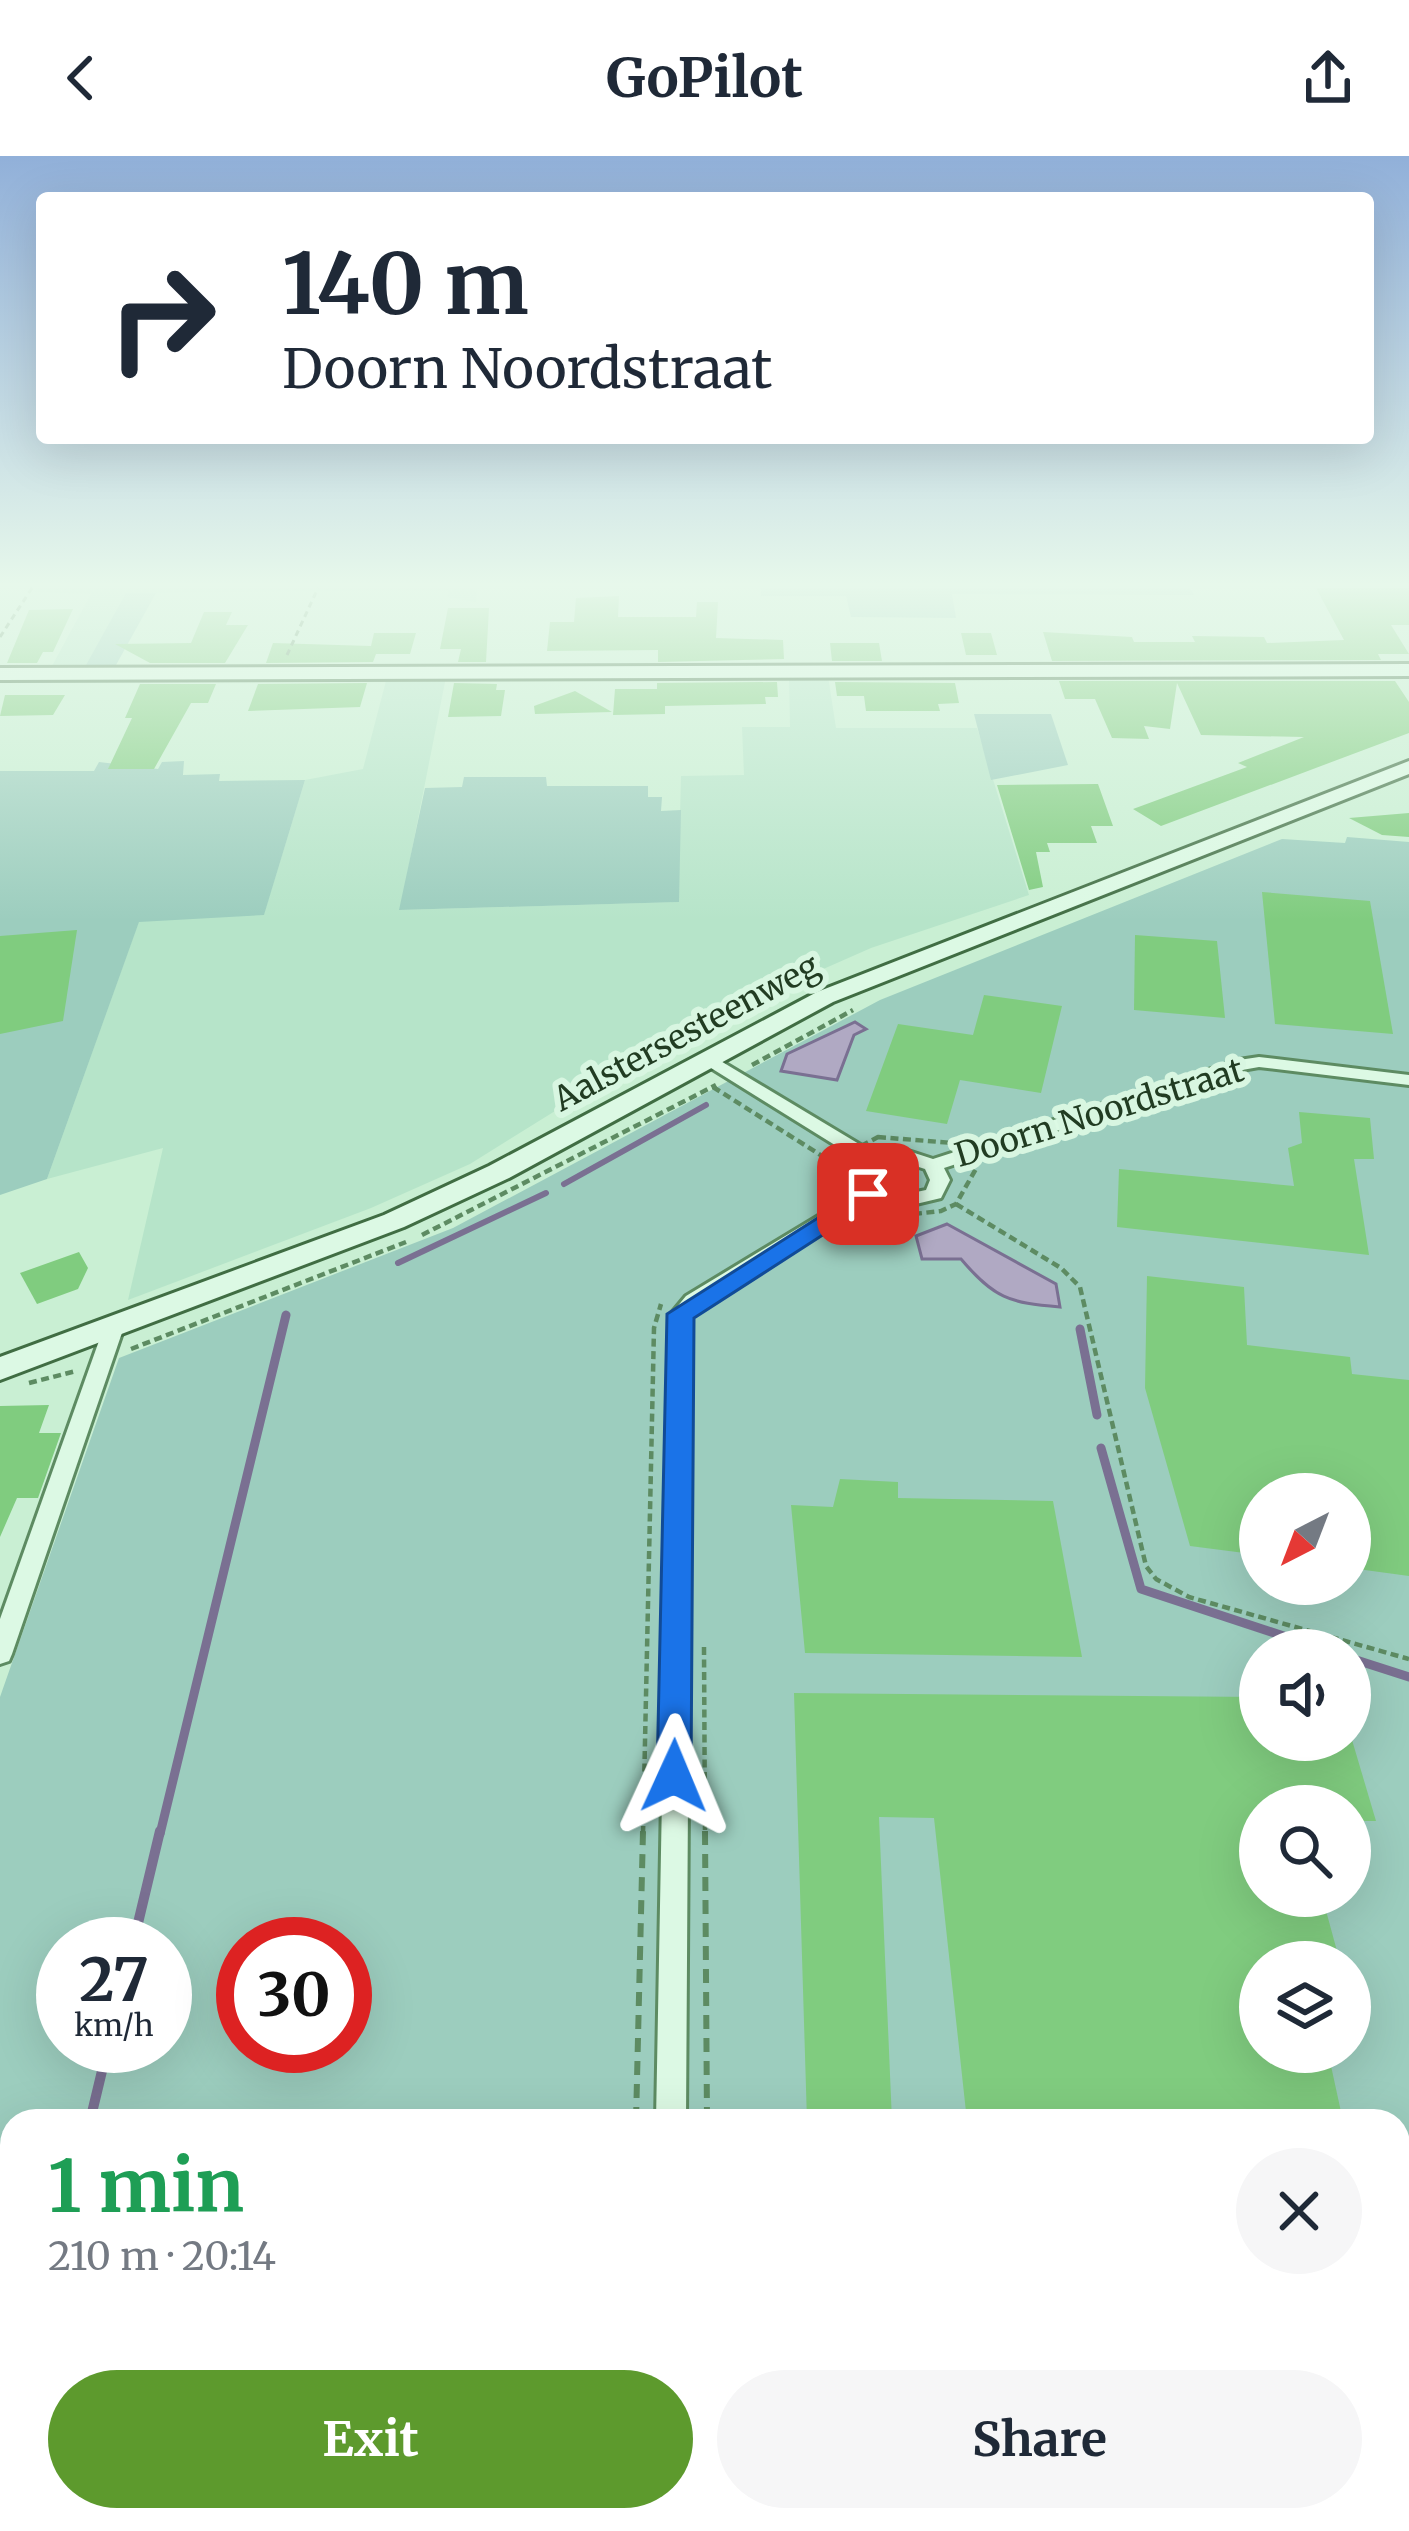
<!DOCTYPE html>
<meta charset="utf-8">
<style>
body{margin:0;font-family:Merriweather,serif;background:#f6f6f7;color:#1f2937;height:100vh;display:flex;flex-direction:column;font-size:45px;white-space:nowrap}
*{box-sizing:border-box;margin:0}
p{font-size:39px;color:#747a83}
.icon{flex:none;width:66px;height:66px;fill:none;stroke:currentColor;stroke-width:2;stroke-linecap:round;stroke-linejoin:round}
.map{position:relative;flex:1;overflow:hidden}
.details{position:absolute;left:0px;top:1953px;width:1410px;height:423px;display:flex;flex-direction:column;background:#fff;border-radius:36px 36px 0 0;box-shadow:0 12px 48px #0002}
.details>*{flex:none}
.top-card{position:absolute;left:36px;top:36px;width:1338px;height:252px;border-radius:12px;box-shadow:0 12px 48px #0002;background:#fff;color:#1f2937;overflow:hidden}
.needle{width:78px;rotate:222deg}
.fabs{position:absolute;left:1239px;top:1317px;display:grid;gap:24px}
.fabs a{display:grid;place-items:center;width:132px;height:132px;border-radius:50%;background:#fff;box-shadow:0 12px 48px #0002;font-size:60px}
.speed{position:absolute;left:36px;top:1761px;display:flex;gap:24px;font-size:60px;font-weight:700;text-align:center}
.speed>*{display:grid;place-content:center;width:156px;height:156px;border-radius:50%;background:#fff;box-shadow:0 12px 48px #0002;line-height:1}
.speed small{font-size:30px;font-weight:400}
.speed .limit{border:18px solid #d22;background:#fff;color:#111}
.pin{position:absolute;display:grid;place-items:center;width:102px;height:102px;color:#fff;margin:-51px;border-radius:24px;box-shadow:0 6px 18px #0006}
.me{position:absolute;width:132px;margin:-66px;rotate:1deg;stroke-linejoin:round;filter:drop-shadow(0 0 9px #0008)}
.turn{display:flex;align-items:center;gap:42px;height:252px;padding:0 48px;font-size:54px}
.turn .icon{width:156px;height:156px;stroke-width:2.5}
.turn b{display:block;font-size:84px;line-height:102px}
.round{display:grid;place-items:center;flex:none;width:126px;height:126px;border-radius:63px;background:#f6f6f7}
.head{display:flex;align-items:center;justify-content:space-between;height:204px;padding:0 48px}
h1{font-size:72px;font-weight:700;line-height:90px;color:#1e9e55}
.cta{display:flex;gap:24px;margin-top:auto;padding:24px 48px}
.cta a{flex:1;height:138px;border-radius:72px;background:#5d9a2d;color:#fff;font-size:48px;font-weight:700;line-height:138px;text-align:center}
.cta a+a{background:#f6f6f7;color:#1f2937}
header{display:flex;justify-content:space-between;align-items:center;height:156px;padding:0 48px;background:#fff;font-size:54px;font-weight:700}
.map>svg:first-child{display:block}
.farmland{fill:#b6e4c9}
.green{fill:#9ccdbe;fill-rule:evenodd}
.water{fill:#b0a9c3;stroke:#7a7092;stroke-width:3}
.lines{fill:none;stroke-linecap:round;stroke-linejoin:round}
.stream-far2{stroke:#7a7092;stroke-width:6}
.stream-far1{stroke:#7a7092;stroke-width:9}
.stream{stroke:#7a7092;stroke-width:10}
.building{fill:#80cc7f}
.minor-casing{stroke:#5d8b62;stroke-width:6}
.secondary-casing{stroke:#406d43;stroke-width:6}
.path-far2{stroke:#5d8b62;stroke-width:3;stroke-dasharray:6 4.5;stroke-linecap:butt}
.path-far1{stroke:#5d8b62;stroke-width:4.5;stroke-dasharray:8 4.5;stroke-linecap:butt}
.path{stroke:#5d8b62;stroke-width:6;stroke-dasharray:14 9;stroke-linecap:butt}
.minor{fill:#dcf9e4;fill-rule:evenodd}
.secondary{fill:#dcf9e4;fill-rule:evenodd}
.route{fill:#1a73e8;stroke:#114b97;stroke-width:3}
.labels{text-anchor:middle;stroke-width:12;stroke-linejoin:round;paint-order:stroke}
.street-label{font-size:33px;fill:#213c22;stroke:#d8f6e1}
</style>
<header><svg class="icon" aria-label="back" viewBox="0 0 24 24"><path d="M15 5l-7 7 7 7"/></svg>GoPilot<svg class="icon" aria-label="share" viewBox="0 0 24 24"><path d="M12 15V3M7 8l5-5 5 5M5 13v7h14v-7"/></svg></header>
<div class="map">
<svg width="1409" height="2375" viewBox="0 0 1409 2375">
<rect width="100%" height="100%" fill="#c9efd3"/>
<g class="farmland">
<path d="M37 432H478L476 446 447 441 449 434 127 437 86 509 52 510 91 438 35 436Z"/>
<path d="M789 519 828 520 836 572H977L1029 739 871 792 687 873 470 1008 371 1052 128 1144 163 992 47 1023 139 765 264 758 305 624 363 613 387 521H446L400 754 678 746 681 620 744 619 742 571H790Z"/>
</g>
<g class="green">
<path d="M761 432H1190L1194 439 952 438 956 462 851 461 846 440H761Z"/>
<path d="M126 437H156L116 509H86Z"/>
<path d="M974 558H1051L1068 609 991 624Z"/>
<path d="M184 605 183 619 220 618 219 625 305 624 264 759 139 766 47 1023 0 1039V615H94L99 606 158 613 162 606Z"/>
<path d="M464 621H546L547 630H648V641H662L661 655 681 654 679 746 399 754 425 632 462 631Z"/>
<path d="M1347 681 1409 686V2375H199L201 2364H1398V1965H12V2364H93L0 2375V1541L119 1202 453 1072 880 844 1282 683 1345 687ZM1260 1338H1350V1428H1260ZM1260 1494H1350V1584H1260ZM1260 1650H1350V1740H1260ZM63 1788H165V1890H63ZM243 1788H345V1890H243ZM1260 1806H1350V1896H1260Z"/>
</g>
<g class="water">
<path d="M855 866 866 873 854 879 837 924 781 915 787 898Z"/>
<path d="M947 1068 1056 1128 1060 1151C1009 1147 994 1142 961 1103H922L916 1080Z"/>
</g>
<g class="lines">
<g class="stream-far2">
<path d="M564 1028 706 949"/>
<path d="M398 1107 546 1037"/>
</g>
<g class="stream-far1">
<path d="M1080 1173 1097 1259"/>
<path d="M1101 1292 1141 1433 1326 1494"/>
<path d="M1350 1502 1409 1521"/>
<path d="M160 1678 286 1159"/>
</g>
<g class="stream">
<path d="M133 1788 160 1675"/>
<path d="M90 1965 108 1890"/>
<path d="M12 2286 6 2311H12"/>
</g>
</g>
<g class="building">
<path d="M1316 432H1409V469H1391L1409 498H1378L1381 504 1052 505 1043 476 1132 481 1134 486H1195L1192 480 1264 481 1267 487 1344 484Z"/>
<path d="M619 440 618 461H696L697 446H718L716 482 783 484 784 503 658 506V494L547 495 550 466H574L576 442Z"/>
<path d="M448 452H489L486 506H458L461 493H440Z"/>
<path d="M73 453 53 496H43L37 507H7L29 454Z"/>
<path d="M204 456H232L226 469H248L225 507H150L115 488 191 487Z"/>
<path d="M374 477H416L410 498H376L373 506 266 507 273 487 371 490Z"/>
<path d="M961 477H991L997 499H966Z"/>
<path d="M830 487H879L882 505H832Z"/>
<path d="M1059 525H1395L1409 546V577L1161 670 1133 653 1247 611 1238 607 1304 581 1201 579 1177 527 1170 573 1144 570 1149 583 1112 582 1095 543H1065Z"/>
<path d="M777 526 778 541H765L766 548 665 550V558L613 559 615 533H657V527Z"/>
<path d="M835 526 955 527 959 547 938 548 940 555H866L864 540H837Z"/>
<path d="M367 527 360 551 248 555 258 528Z"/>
<path d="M454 527 497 528 496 534H505L501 560 448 561Z"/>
<path d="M140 528H216L208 547H191L154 613H108L132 562H125Z"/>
<path d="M575 535 612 556 535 558 534 550Z"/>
<path d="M5 539H65L53 559 0 560Z"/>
<path d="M1098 628 1113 670H1091L1097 687H1047L1050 696H1036L1043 731 1029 734 997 629Z"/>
<path d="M1409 657V681L1382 679 1349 662Z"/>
<path d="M1262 736 1370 745 1393 878 1275 868Z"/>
<path d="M77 774 63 865 0 878V780Z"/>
<path d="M1135 779 1217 785 1225 862 1134 854Z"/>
<path d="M984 839 1062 850 1041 937 960 924 947 968 866 955 898 868 973 879Z"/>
<path d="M1299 956 1370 962 1374 1003H1354L1369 1099 1117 1071 1119 1013 1294 1030 1288 992 1302 987Z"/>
<path d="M79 1096 88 1112 78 1133 37 1148 20 1117Z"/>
<path d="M1147 1120 1244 1131 1247 1189 1350 1201 1352 1218 1409 1224V1420L1350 1412V1338H1260V1399L1190 1390 1145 1232Z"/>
<path d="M49 1249 39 1277H61L38 1342H17L0 1381V1250Z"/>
<path d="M840 1323 898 1326V1342L1053 1345 1082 1501 805 1497 791 1349 833 1351Z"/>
<path d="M794 1537 1260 1541V1584H1352L1376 1665H1350V1650H1260V1740H1322L1340 1806H1260V1896H1328L1343 1965H967L934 1662 879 1661 892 1965H807Z"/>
</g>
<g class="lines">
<g class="minor-casing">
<g id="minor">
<path d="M709 898 874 997 893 990 933 1003 1239 904 1259 901 1409 919V929L1259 911 1242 914 944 1012 950 1024 941 1042 895 1053 873 1044 700 1150 691 1160 686 1965H656L671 1158 686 1140 858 1036 851 1030 852 1010 859 1004 703 907V899ZM894 1003 925 1013 930 1024 926 1034 897 1040 871 1027 870 1013Z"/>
<path d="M115 1161 125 1168 12 1498 9 1505 0 1508V1463L105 1168Z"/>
<path d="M1398 2150 1409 2151V2183L1398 2182Z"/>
</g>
</g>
<g class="secondary-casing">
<g id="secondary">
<path d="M1409 508V520L0 524V512Z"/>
<path d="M1409 605V618L833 846 509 1022 404 1071 0 1224V1201L384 1059 489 1010 817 836Z"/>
</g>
</g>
<g class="path-far2">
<path d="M0 481 32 432"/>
<path d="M287 499 318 432"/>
</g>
<g class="path-far1">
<path d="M752 909 853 854"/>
<path d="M713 931 830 1005"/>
<path d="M878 981 953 987 977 1011 956 1048 941 1055 860 1064 827 1043 835 1030 831 1006Z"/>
<path d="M956 1048 1061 1112 1080 1131 1146 1410 1156 1423 1189 1441 1409 1503"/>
<path d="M422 1079 716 929"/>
<path d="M131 1193 406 1086"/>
<path d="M29 1227 76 1215"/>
<path d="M704 1491 705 1678"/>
<path d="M643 1678 654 1172 661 1148"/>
</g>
<g class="path">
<path d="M705 1675 707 1965"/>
<path d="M636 1965 643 1675"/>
<path d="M1398 2126 1409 2124"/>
<path d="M1398 2208H1409"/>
<path d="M97 2375 113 2364"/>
</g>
<use href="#minor" class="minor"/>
<use href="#secondary" class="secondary"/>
</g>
<linearGradient id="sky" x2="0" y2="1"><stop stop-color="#91b0d9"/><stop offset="0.56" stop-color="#e7f8eb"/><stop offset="1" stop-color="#e7f8eb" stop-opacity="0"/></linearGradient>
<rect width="1409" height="765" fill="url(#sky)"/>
<path class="route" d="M868 1030 877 1033V1044L694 1162 691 1620 686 1631 674 1635 662 1631 657 1620 667 1158Z"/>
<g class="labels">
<g class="street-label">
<text transform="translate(686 876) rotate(-28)" y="12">Aalstersesteenweg</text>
<text transform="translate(1099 956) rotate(-17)" y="12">Doorn Noordstraat</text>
</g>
</g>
</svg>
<div class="fabs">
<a><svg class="needle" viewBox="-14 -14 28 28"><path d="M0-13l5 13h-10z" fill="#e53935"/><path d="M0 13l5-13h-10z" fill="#747a83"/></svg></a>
<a><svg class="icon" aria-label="sound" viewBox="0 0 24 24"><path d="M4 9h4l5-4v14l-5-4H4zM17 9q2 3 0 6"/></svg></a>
<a><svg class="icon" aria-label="search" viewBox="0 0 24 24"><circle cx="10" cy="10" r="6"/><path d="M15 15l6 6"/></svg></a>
<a><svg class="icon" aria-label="layers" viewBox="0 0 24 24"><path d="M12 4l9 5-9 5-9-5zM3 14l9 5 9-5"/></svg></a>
</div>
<div class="speed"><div>27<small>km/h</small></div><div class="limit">30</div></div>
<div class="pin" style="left:868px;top:1038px;background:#d93025"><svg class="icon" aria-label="arrive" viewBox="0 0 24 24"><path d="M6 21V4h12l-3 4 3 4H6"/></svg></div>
<svg class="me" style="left:674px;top:1620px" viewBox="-20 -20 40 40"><path d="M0-17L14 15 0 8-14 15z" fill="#1a73e8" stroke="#fff" stroke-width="4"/></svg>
<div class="top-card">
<div class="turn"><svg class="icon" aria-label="right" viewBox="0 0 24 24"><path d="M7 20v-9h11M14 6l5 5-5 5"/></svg><div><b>140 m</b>Doorn Noordstraat</div></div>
</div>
<section class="details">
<div class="head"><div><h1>1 min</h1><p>210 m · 20:14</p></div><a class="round"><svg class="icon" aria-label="close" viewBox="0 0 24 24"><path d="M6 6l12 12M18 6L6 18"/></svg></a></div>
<div class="cta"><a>Exit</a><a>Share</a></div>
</section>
</div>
